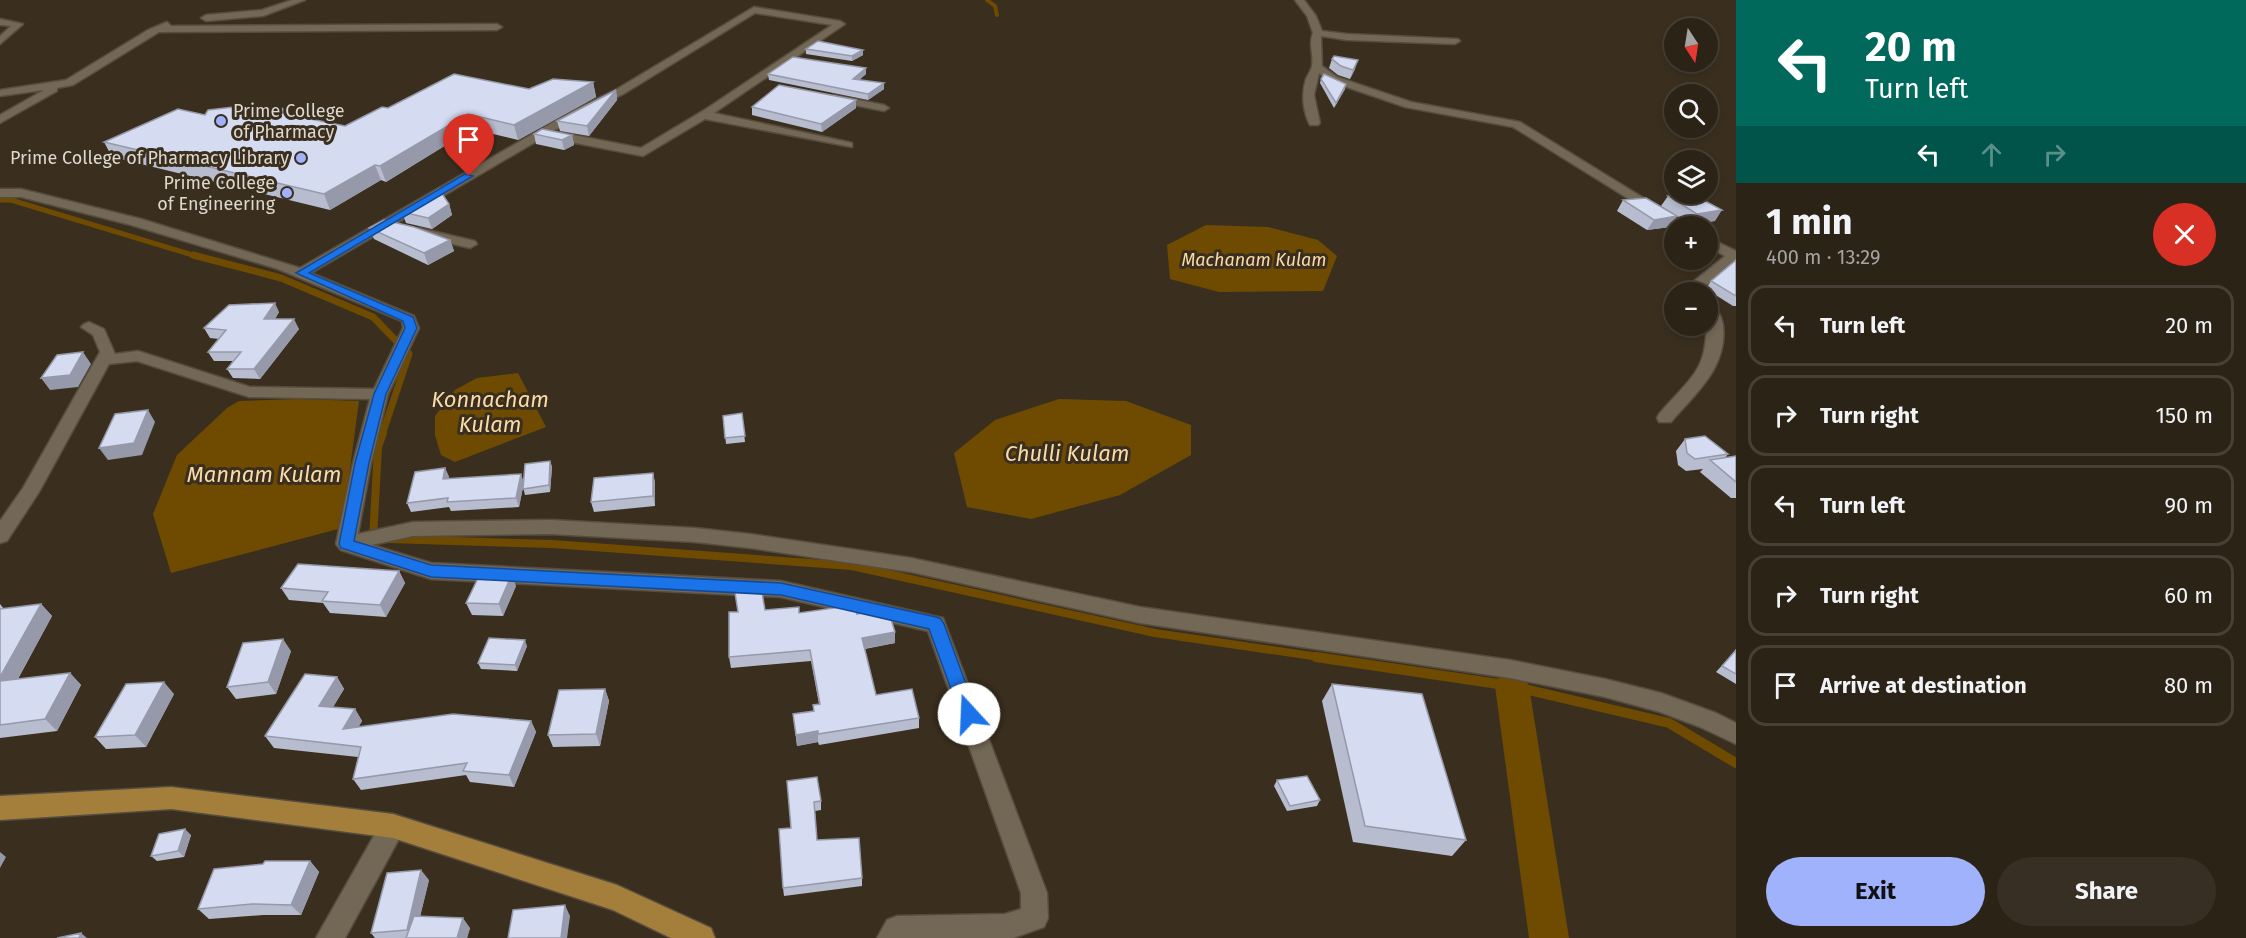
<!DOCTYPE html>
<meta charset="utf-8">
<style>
body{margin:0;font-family:"Fira Sans",sans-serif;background:#382f24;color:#f1f3f6;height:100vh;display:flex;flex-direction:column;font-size:22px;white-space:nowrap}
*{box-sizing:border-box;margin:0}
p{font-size:20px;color:#a6a4a1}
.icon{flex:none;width:33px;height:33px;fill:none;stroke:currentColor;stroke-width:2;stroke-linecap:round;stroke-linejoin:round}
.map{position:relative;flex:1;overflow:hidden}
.side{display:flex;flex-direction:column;background:#2c2317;width:510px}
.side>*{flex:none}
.top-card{background:#00695c;color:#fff;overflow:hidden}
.needle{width:39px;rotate:168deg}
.fabs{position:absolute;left:1664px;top:18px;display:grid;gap:12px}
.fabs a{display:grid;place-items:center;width:54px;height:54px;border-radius:50%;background:#2c2317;box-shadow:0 3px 9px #0003,0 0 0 2px #484036;font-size:30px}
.pin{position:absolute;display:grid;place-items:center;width:51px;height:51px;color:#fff;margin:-62px -26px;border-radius:50% 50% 50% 0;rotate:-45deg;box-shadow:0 0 6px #0007}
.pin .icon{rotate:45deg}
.me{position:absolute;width:66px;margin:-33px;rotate:340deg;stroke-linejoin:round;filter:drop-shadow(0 0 4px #0008)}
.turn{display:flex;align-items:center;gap:21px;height:126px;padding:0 30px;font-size:27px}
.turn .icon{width:78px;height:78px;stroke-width:2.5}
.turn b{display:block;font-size:42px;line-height:51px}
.lanes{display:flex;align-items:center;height:57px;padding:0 30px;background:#0003;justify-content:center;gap:30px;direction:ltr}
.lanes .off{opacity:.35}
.round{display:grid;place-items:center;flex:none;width:63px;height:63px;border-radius:32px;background:#382f24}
.summary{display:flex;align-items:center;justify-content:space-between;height:102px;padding:0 30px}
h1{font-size:36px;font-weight:700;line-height:45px}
.action{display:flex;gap:12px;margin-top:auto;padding:12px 30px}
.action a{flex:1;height:69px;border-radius:36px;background:#a1b2fd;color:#111;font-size:24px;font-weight:700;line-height:69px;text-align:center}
.action a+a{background:#382f24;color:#f1f3f6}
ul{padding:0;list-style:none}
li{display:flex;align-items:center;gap:18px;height:81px;margin:0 12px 9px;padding:0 18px;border:3px solid #484036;border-radius:18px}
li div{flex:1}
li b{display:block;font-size:22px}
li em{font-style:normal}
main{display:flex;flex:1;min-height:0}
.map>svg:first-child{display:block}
.water{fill:#6e4b00}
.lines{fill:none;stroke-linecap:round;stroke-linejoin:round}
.stream-far4{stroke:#6e4b00;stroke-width:4}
.stream-far3{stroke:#6e4b00;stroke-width:5}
.stream-far2{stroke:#6e4b00;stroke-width:7}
.stream-far1{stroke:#6e4b00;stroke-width:8}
.stream{stroke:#6e4b00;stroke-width:10}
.canal{fill:#6e4b00;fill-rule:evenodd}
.minor-casing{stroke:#564d3f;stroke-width:3}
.major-casing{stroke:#564d3f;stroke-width:3}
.minor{fill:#736755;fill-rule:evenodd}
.major{fill:#a47e3b;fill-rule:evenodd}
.wall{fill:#b7bccf}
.shaded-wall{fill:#9599a9}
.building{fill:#d5dbf1;stroke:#9599a9;stroke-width:1.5}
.route{fill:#1a73e8;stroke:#114b97;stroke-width:1.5}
.poi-dot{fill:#a1b2fd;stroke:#3a2f1f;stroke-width:2}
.labels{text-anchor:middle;stroke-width:6;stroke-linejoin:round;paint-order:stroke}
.far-poi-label{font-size:18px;fill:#ded8ce;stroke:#3a2f1f;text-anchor:end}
.far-water-label{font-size:18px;font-style:italic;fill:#fadaa8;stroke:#3a2f1f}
.water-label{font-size:22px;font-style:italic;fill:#fadaa8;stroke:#3a2f1f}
</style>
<main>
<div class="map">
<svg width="1736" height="938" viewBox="0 0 1736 938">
<rect width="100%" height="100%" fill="#3a2f1f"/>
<g class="water">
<path d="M1206 225 1268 227 1318 240 1337 256 1323 291 1219 292 1170 279 1167 245Z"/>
<path d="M518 373 546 427 455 462 441 455 435 435V416L455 390 477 378Z"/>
<path d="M298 399 359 401 342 528 171 573 153 514 177 455 227 408 239 401Z"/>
<path d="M1059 399 1126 401 1191 425V455L1120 495 1031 519 967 507 954 453 995 420Z"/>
</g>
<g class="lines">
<path class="stream-far4" d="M987 0 995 6 997 15"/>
<path class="stream-far3" d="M0 200H11L199 257"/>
<path class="stream-far2" d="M193 255 281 278 373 317 409 354 382 435"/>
<g class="stream-far1">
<path d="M373 539 378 447 383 433"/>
<path d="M388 539 552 544 852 566 1155 633 1326 658"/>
</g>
<path class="stream" d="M1316 657 1512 686 1669 723 1736 763"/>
<path class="canal" d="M1512 672 1524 676 1529 686 1569 938H1529L1495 686 1500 676Z"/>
<g class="minor-casing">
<g id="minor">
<path d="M292 0H305L263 16 206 21 201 18 206 15 262 10Z"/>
<path d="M1295 0H1304L1316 16 1322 31 1347 34 1458 39 1460 41 1455 44 1347 40 1321 36 1322 66 1337 77 1411 102 1520 122 1689 226 1674 227 1513 127 1405 107 1329 81 1319 73 1314 95 1320 123 1318 125H1310C1303 112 1301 94 1306 79 1308 75 1311 70 1312 66 1314 54 1308 44 1313 33L1307 16Z"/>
<path d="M754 7 840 21 845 24 714 113 848 142 852 143V147L705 119 643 156 544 137 311 273 414 316 419 328 388 394 371 463 358 534 413 522 551 520 695 528 750 534 911 558 1140 607 1510 660 1605 679 1661 693 1716 713 1736 723V744L1700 727 1660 712 1605 697 1510 678 1140 623 911 572 750 548 695 542 551 534 413 536 372 545 431 563 781 581 943 618 1047 893 1048 918 1044 927 1013 938H877L887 920 897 916 1005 914 1021 909V893L928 631 781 597 431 579 341 550 336 544 353 463 370 399 249 397 137 361 109 364 39 492 7 541 0 543V521L23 488 100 352 93 335 81 327 84 324 89 322 104 329 115 354 138 351 250 387 374 389 403 328 402 321 278 269 131 225 21 197H0V189H21L141 219 300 268 576 109 617 89ZM755 13 832 25 706 109 641 148 553 131 625 93Z"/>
<path d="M0 19 23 24 0 44V36L11 26 0 25Z"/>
<path d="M167 22 171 26 497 24 502 27 497 30 159 32 73 85 57 88V91L0 123V115L44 90 0 96V90L66 80 148 30Z"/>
<path d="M833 95 884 105 889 108 884 111 829 100 828 98Z"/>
<path d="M419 228 475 241 477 244 470 248 414 235 412 232 414 229Z"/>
<path d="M1707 237 1736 251V261L1701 290 1702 292H1688L1686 289 1688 286 1725 256 1707 246Z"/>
<path d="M1707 304C1717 306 1721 315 1723 325 1728 367 1696 393 1671 422H1659L1657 418 1659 414C1701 367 1707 370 1707 304Z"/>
<path d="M393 814 402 818 406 826 345 938H316L384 818Z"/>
</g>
</g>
<g class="major-casing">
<path id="major" d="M171 787 393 814 617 885 711 928 715 938H671L613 910 393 838 171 809 0 820V796Z"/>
</g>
<use href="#minor" class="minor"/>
<use href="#major" class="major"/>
</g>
<g class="wall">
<path d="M806 49 863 50V55L852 61 806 54Z"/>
<path d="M1332 59 1355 69 1350 79 1338 75 1329 68Z"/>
<path d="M768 74H866L859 80 884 83V89L868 100 769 80Z"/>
<path d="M1321 79 1345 89 1334 108 1320 83Z"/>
<path d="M593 82 596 97 518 140 472 129 386 182 381 180 330 210 112 157 104 142 205 115 287 109 289 115 345 126 388 108 529 89Z"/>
<path d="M616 90 617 100 589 136 560 131 557 121Z"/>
<path d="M752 107 856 108 822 132 752 115Z"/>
<path d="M534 134 572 135 574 145 564 150 536 144Z"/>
<path d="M1668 196 1715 221 1690 224 1661 206Z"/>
<path d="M1623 200 1670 227 1647 230 1617 211Z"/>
<path d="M449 204 452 215 432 229 406 223 402 212Z"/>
<path d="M369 228 450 240 454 251 428 265 374 239Z"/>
<path d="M1736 260V306H1733L1706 289 1711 281Z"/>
<path d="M279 312 275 319 299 329 260 379 233 378 227 369 233 361H214L208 352 219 339 210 338 204 328Z"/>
<path d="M742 413 745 442 726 444 723 416Z"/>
<path d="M1685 439 1728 454 1725 458 1736 456V498H1731L1700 472 1703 469 1686 471 1678 465 1676 451Z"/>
<path d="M550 461 552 467 550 492 525 495 523 487 519 507 451 511 449 507 411 512 407 503 445 468 449 477V479L521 474 523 482Z"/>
<path d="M653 473 655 483V506L594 512 591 502Z"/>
<path d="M399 571 405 583 386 617 330 613 323 603 289 600 281 588Z"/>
<path d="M516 586 503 616 472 615 466 603Z"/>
<path d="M0 604 4 609 41 604 52 616 18 679 70 673 81 685 57 731 0 738Z"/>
<path d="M765 610 799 613 857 614 895 643 865 649 876 695 919 718V728L819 745 818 742 797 746 793 714 813 711V705L819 704 811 661 731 668 729 657Z"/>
<path d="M527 646 517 671 481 669 478 663Z"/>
<path d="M1736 650V684L1716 672Z"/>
<path d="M291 651 276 694 236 699 227 687Z"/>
<path d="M337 677 344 689 333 707 355 709 362 721 358 727 531 721 536 732 514 787 470 782 466 775 361 790 353 779 358 757 274 748 265 736Z"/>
<path d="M1332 684 1466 840 1452 856 1353 842 1322 701Z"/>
<path d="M605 689 609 701 600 746 553 747 548 735Z"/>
<path d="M174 694 146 747 106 749 95 737Z"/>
<path d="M1277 780 1320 800 1317 806 1287 811 1274 786Z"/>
<path d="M787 781 821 801V810L815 811 817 840 862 878V886L784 896 783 888 791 828Z"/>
<path d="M191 835 184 857 157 861 151 856Z"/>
<path d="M310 861 319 872 301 915H263L209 919 198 909Z"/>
<path d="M429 880 420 916 470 928 467 938H375L371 933Z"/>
</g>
<g class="shaded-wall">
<path d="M863 50V55L852 61V56Z"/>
<path d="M1358 60 1355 69 1350 79 1353 70Z"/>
<path d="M866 68V74L853 85V79Z"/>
<path d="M593 82 596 97 518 140 514 125Z"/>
<path d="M884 83V89L868 100V94Z"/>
<path d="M1346 84 1345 89 1334 108 1336 103Z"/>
<path d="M616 90 617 100 589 136 587 126Z"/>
<path d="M856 100V108L822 132 821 124Z"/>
<path d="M287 109 293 124 281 113Z"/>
<path d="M468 114 472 129 386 182 380 166Z"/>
<path d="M572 135 574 145 564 150 562 140Z"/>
<path d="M375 165 381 180 330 210 324 194Z"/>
<path d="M449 204 452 215 432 229 428 218Z"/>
<path d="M1722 210 1715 221 1690 224 1697 214Z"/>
<path d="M1677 216 1670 227 1647 230 1654 220Z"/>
<path d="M450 240 454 251 428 265 424 253Z"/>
<path d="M275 303 279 312 269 329 264 319Z"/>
<path d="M294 319 299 329 260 379 254 369Z"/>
<path d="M83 352 91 364 78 387 50 390 41 378Z"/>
<path d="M148 410 155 422 142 455 108 460 99 448Z"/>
<path d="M550 461 552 467 550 492 549 485Z"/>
<path d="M445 468 449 477 447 488 443 479Z"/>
<path d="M653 473 655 483V506L653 496Z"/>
<path d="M521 474 524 483 519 507 516 498Z"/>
<path d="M399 571 405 583 386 617 380 605Z"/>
<path d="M512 574 516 586 503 616 499 604Z"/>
<path d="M41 604 52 616 10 693 0 683V677Z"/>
<path d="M895 632V643L862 649V638Z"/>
<path d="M283 639 291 651 276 694 268 682Z"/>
<path d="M525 640 527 646 517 671 515 665Z"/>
<path d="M70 673 81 685 57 731 45 719Z"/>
<path d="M337 677 344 689 327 717 319 706Z"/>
<path d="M164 682 174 694 146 747 135 735Z"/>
<path d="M605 689 609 701 600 746 596 734Z"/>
<path d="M355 709 362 721 351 741 343 729Z"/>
<path d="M531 721 536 732 514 787 509 775Z"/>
<path d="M818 731V742L797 746 796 735Z"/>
<path d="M185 829 191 835 184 857 178 851Z"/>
<path d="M0 852 6 857 0 868Z"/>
<path d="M310 861 319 872 301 915 291 905Z"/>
<path d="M421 870 429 880 415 938H413L407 930Z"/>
<path d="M565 905 570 916 567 938H561Z"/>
<path d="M463 918 470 928 467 938H457Z"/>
<path d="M81 933 87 938H79Z"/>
</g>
<g class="building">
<path d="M818 41 863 50 852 56 806 49Z"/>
<path d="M1334 56 1358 60 1353 70 1341 66 1332 59Z"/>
<path d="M793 57 866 68 853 79 884 83 868 94 768 74Z"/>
<path d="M454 74 529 89 553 79 593 82 514 125 468 114 380 166 375 165 324 194 104 142 178 109 205 115 208 110 252 105 287 109 281 113 345 126 382 107 388 108Z"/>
<path d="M1324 74 1346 84 1336 103 1321 79Z"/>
<path d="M779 85 856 100 821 124 752 107Z"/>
<path d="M616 90 587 126 557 121Z"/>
<path d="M542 129 572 135 562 140 534 134Z"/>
<path d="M439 189 449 204 428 218 402 212Z"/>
<path d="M1692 194 1722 210 1697 214 1668 196Z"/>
<path d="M1646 198 1677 216 1654 220 1623 200Z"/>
<path d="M384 220 414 227 450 240 424 253 369 228Z"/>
<path d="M1736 260V296L1711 281Z"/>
<path d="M275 303 264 319H294L254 369H227L241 352H208L226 330 204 328 229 305Z"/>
<path d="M83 352 70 375 41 378 57 355Z"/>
<path d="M148 410 134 443 99 448 115 414Z"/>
<path d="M742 413 745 436 725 438 723 416Z"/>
<path d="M1705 436 1728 454 1695 459 1687 453 1685 439Z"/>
<path d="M1736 456V482L1710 460Z"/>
<path d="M550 461 549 485 523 489 525 464Z"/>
<path d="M445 468 443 479 521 474 516 498 447 502 448 498 407 503 415 472Z"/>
<path d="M653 473V496L591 502 594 478Z"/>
<path d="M298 564 399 571 380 605 322 601 328 592 281 588Z"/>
<path d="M481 572 512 574 499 604 466 603Z"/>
<path d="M734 586 761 587 765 610 799 607V613L855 605 857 614 876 610 889 613 895 632 862 638 876 695 912 689 919 718 818 734V731L796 735 793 714 814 711 813 705 820 704 810 650 729 657V612H738Z"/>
<path d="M41 604 0 677V609Z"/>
<path d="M489 638 525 640 515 665 478 663Z"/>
<path d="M283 639 268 682 227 687 243 643Z"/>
<path d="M1736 650V674L1722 666Z"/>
<path d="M70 673 45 719 0 725V681Z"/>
<path d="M305 674 337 677 319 706 355 709 343 729 453 714 531 721 509 775 463 771 467 763 353 779 361 747 265 736Z"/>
<path d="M164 682 135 735 95 737 126 684Z"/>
<path d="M1332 684 1422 694 1466 840 1365 826Z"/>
<path d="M605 689 596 734 548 735 559 690Z"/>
<path d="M1307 776 1320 800 1290 806 1277 780Z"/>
<path d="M817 777 821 801 814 802 817 840 859 838 862 878 783 888 779 829 791 828 787 781Z"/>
<path d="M185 829 178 851 151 856 159 834Z"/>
<path d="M265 861H310L291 905 252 904 198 909 214 869 263 864Z"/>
<path d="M421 870 407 930 371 933 387 873Z"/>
<path d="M565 905 561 938H508L513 910Z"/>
<path d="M414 916 463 918 457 938H406Z"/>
<path d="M81 933 79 938H57Z"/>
</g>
<path class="route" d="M465 174 473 176 309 273 413 317 417 328 386 394 369 463 354 541 431 565 781 583 936 617 941 619 944 624 977 714 975 719 969 721 962 719 929 629 781 595 431 577 341 548 339 544 355 463 374 394 405 328 403 321 296 273Z"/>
<g class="poi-dot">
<circle cx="221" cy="121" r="6"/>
<circle cx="301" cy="158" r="6"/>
<circle cx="287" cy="193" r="6"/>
</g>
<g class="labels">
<g class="far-poi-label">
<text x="233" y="117" text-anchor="start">Prime College<tspan x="233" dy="21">of Pharmacy</tspan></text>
<text x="289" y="164">Prime College of Pharmacy Library</text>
<text x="275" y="189">Prime College<tspan x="275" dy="21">of Engineering</tspan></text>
</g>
<g class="far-water-label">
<text x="1254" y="266">Machanam Kulam</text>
</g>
<g class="water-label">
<text x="490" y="407">Konnacham<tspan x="490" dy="25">Kulam</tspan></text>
<text x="1067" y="461">Chulli Kulam</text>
<text x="264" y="482">Mannam Kulam</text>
</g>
</g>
</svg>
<div class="fabs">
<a><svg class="needle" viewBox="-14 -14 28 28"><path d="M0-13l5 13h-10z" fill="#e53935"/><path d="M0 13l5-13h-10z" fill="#a6a4a1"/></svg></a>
<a><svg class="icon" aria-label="search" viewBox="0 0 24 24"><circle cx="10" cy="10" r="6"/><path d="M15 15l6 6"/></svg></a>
<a><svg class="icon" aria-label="layers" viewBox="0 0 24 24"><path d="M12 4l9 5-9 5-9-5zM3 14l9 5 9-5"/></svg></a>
<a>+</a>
<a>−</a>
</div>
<div class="pin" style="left:469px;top:176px;background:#d93025"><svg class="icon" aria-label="arrive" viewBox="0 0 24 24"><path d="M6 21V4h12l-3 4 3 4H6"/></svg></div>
<svg class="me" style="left:969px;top:714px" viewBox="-20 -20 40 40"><circle r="19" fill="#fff"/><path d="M0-13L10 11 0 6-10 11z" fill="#1a73e8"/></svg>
</div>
<section class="side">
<div class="top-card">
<div class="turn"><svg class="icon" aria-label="left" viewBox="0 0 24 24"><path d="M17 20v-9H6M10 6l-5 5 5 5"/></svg><div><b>20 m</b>Turn left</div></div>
<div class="lanes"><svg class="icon" aria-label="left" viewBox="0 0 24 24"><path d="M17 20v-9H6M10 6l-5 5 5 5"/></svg><svg class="icon off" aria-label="ahead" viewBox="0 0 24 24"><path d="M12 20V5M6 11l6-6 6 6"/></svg><svg class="icon off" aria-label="right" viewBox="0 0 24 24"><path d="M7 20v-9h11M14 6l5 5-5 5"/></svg></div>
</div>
<div class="summary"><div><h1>1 min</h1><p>400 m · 13:29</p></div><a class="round" style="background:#d93025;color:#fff"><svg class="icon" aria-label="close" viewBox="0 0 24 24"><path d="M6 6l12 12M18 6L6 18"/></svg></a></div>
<ul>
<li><svg class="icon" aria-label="left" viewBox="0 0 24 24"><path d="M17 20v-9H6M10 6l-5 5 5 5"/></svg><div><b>Turn left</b></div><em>20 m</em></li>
<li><svg class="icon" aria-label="right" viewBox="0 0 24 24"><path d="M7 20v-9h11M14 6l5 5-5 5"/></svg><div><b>Turn right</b></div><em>150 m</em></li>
<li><svg class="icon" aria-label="left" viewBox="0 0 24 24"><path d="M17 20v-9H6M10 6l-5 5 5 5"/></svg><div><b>Turn left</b></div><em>90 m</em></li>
<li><svg class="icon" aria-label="right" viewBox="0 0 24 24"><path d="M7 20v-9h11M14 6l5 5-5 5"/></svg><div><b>Turn right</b></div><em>60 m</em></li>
<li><svg class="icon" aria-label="arrive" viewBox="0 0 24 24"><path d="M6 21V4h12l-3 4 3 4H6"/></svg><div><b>Arrive at destination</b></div><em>80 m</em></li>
</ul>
<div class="action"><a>Exit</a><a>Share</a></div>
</section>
</main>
